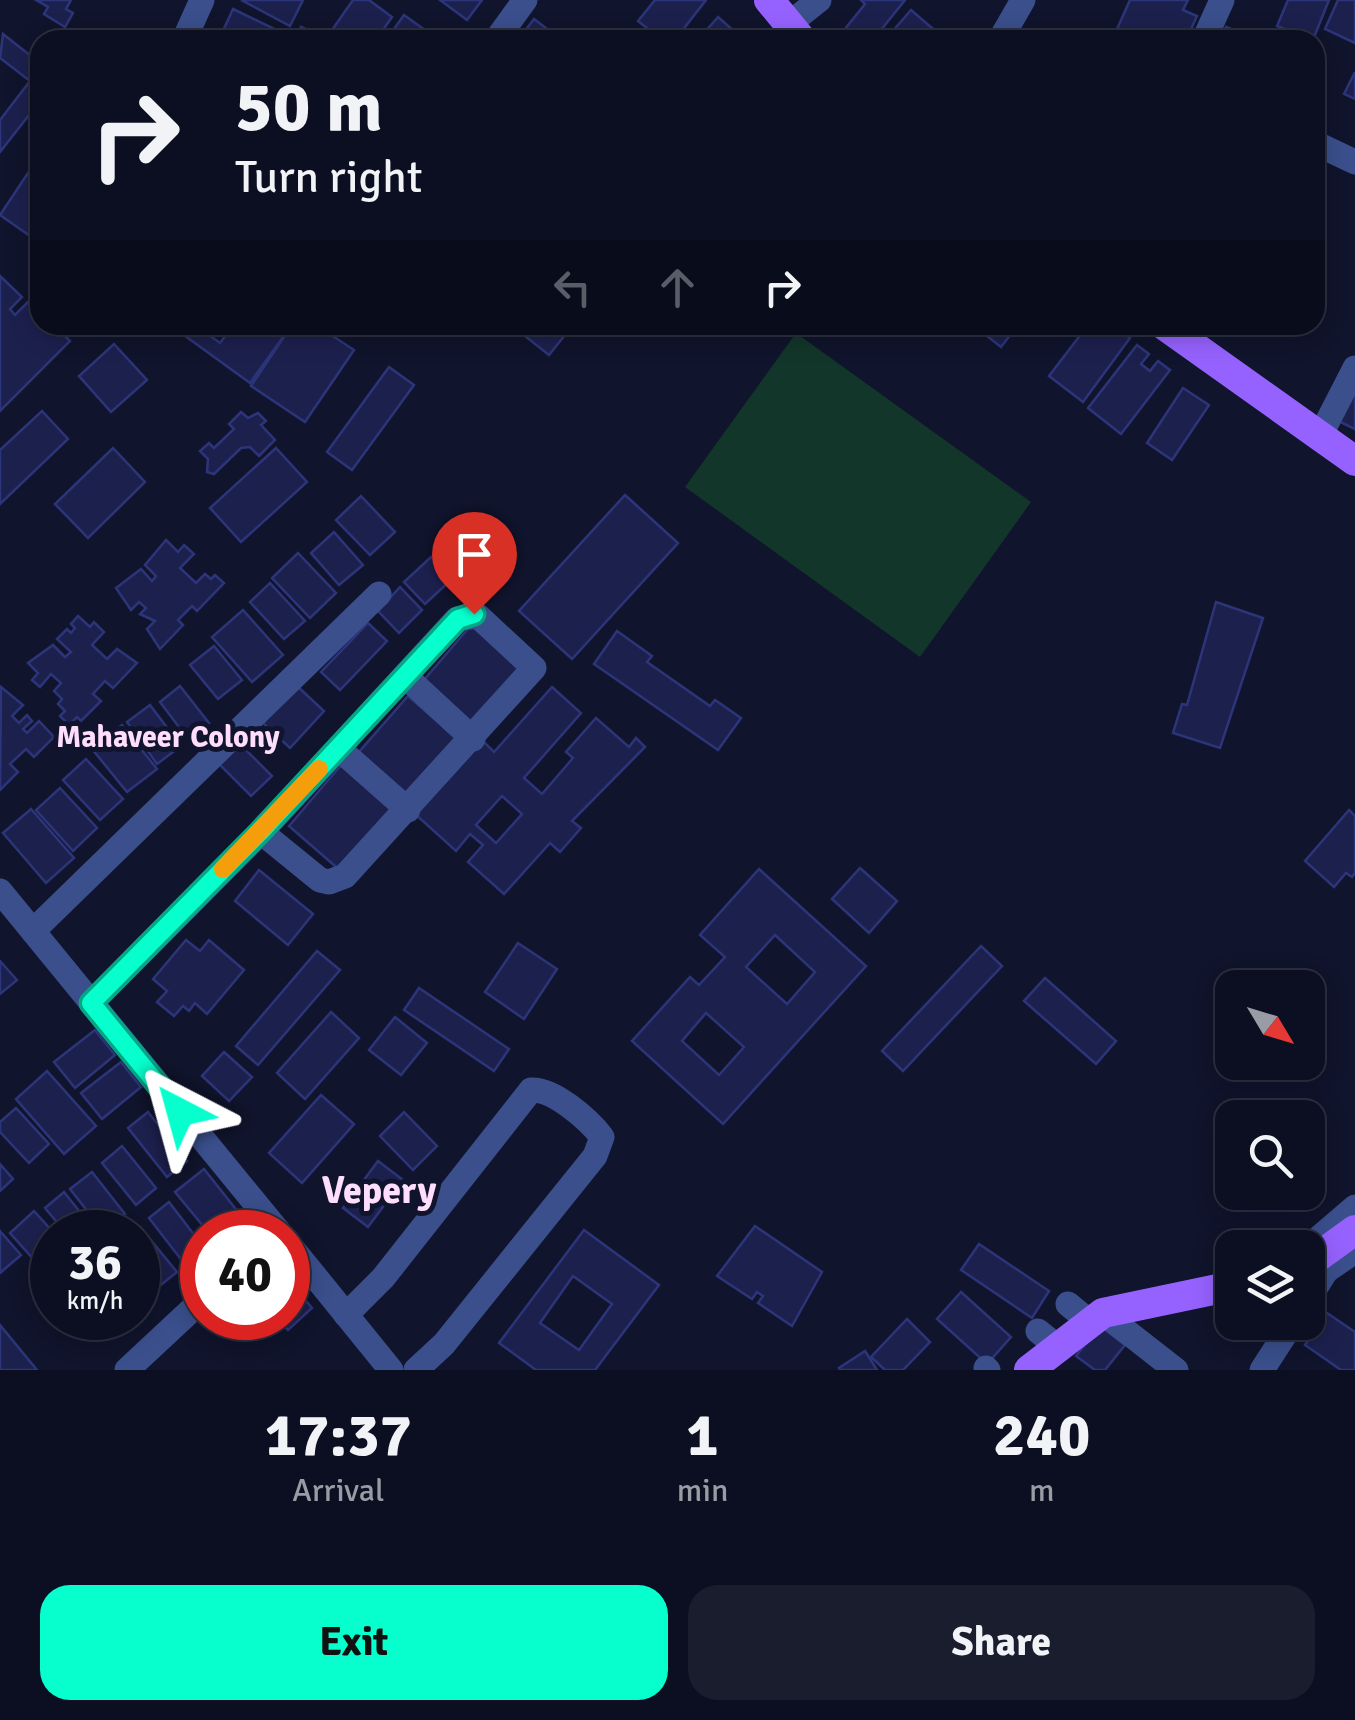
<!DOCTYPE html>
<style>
body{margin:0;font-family:Signika,sans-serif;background:#1a1d2e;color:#f1f3f6;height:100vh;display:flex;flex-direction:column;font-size:38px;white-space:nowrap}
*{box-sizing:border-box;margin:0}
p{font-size:32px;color:#9a9ca5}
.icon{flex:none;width:55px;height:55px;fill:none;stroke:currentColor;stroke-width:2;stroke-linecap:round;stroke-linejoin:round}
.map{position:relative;height:1370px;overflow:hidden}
.details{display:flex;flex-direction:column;background:#0c0f21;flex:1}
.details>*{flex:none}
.top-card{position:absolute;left:30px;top:30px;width:1295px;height:305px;border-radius:30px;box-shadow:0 5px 25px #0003,0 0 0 2px #2c2f3f;background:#0c0f21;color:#f1f3f6;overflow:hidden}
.needle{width:65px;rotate:128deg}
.tools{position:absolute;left:1215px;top:970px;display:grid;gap:20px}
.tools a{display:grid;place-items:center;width:110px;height:110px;border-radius:20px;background:#0c0f21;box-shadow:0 5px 25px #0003,0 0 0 2px #2c2f3f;font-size:50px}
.speed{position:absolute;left:30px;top:1210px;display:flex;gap:20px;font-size:50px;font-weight:700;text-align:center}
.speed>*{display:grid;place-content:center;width:130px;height:130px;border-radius:50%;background:#0c0f21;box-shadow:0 5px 25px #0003,0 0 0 2px #2c2f3f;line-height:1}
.speed small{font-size:25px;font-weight:400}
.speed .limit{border:15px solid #d22;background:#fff;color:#111}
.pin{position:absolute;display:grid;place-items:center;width:85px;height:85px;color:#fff;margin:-102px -42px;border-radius:50% 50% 50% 0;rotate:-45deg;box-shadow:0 0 10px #0007}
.pin .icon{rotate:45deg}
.me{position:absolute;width:110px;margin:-55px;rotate:321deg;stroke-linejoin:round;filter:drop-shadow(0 0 8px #0008)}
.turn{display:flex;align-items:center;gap:35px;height:210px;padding:0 40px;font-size:45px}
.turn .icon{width:130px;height:130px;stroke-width:2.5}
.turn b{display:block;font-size:70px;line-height:85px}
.lanes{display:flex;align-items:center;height:95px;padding:0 40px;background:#0003;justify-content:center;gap:50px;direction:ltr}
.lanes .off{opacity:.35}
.eta{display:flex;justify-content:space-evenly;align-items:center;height:170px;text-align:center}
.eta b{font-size:60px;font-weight:800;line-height:70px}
.primary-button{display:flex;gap:20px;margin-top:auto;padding:20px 40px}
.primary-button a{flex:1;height:115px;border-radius:30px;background:#07ffce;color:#111;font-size:40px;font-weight:800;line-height:115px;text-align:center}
.primary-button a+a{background:#1a1d2e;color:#f1f3f6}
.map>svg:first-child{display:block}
.green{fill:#13362a}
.building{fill:#1c204d;stroke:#2d357a;stroke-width:2.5;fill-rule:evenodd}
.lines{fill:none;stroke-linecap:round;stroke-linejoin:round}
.minor{stroke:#3a4f8c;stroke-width:25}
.major{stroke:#9662ff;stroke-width:30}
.route-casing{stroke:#05a686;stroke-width:25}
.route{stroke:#07ffce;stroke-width:18}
.slow{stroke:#f59e0b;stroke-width:18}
.labels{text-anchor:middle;stroke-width:10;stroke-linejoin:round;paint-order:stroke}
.neighbourhood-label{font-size:30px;font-weight:bold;fill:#ffddfd;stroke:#10142c}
.district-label{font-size:38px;font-weight:bold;fill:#ffddfd;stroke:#10142c}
</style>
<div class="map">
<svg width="1355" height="1370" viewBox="0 0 1355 1370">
<rect width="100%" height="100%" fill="#10142c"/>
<path class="green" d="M796 333 1031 502 920 657 685 487Z"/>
<g class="building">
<path d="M36 0H71L66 9 73 13 65 27 44 14 48 7Z"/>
<path d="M241 0H303L290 26Z"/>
<path d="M353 0H369L392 17 376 40H346L332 30Z"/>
<path d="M440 0H482L467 20Z"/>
<path d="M655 0H706L675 40H662L638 21Z"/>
<path d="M861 0H905L873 40H845L850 34 845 29 865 4Z"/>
<path d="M1130 0H1188L1183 10 1197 16 1186 40 1168 36 1166 40H1142L1117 29Z"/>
<path d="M1288 0H1329L1313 40 1277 26Z"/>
<path d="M1338 0H1355V43L1325 29Z"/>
<path d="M233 9 283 33 280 40H237L222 33Z"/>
<path d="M911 10 946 40H885Z"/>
<path d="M404 15 439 40H395L389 36Z"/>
<path d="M718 17 744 40H698Z"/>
<path d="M534 19 559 38 563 34 571 40H518Z"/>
<path d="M301 27 329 40H295Z"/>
<path d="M1226 27 1258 40H1220Z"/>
<path d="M3 34 40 63V101L0 152V120L30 81 0 58Z"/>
<path d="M1355 72V99L1344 94Z"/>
<path d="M40 155 38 204 40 243 0 215Z"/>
<path d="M0 276 22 297 10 309 15 315 30 300 40 310V325H54L70 341 0 411Z"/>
<path d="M170 325H216L209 335 220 343 233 325 291 326 250 383Z"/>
<path d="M292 325H316L354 350 305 422 251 386Z"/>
<path d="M533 325H573L549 355 525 336Z"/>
<path d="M973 325H1018L1001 347Z"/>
<path d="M1088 325H1113L1130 338 1083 402 1049 376Z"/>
<path d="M114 344 147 380 111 412 79 376Z"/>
<path d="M1137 345 1149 354 1141 364 1150 371 1158 361 1170 370 1121 434 1088 408Z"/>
<path d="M389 367 414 385 352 470 327 452Z"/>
<path d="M1355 384V429L1338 421Z"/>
<path d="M1183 388 1209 405 1172 460 1147 443Z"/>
<path d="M42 411 68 439 0 504V450Z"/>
<path d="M241 412 248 418 258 413 266 421 261 425 275 440 259 456 250 447 241 448 214 474 207 472 208 459 200 451 209 443 214 448 234 429 229 424Z"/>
<path d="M113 448 145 482 88 538 55 504Z"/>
<path d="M276 448 307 482 241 542 210 508Z"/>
<path d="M625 495 678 543 572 659 519 611Z"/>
<path d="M361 496 395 532 370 555 336 520Z"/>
<path d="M334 532 363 565 339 585 311 553Z"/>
<path d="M166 540 178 552 184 545 194 554 180 568 196 583 205 574 211 579 215 575 224 583 197 611 192 606 178 620 183 625 160 649 147 629 155 621 140 614 146 608 139 602 131 610 116 588 141 569 152 581 156 576 145 565Z"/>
<path d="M298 553 336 593 310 618 272 578Z"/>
<path d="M431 557 452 579 425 604 404 582Z"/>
<path d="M270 583 305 621 284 639 250 602Z"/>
<path d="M400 587 422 610 399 633 378 611Z"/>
<path d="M1216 602 1263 618 1220 748 1173 733 1182 704 1187 705Z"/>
<path d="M243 610 283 655 252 682 212 637Z"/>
<path d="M78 616 90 627 94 622 104 632 92 645 107 659 117 649 137 663 113 688 105 681 93 694 101 701 81 721 77 717 69 725 60 716 65 711 58 704 62 699 54 691 61 683 51 674 40 687 32 680 38 673 28 663 53 645 65 657 71 652 57 639 67 629 71 633 75 628 71 624Z"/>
<path d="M368 623 387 641 340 690 321 672Z"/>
<path d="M473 623 528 671 478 728 423 681Z"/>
<path d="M617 631 652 656 647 662 710 706 715 700 741 718 718 750 594 664Z"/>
<path d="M214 646 242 680 218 699 190 665Z"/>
<path d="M180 686 209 723 188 739 160 702Z"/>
<path d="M297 686 324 711 290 748 263 723Z"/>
<path d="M1 687 23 705 12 716 19 723 27 715 32 721 23 729 27 733 39 721 54 737 34 757 26 749 10 764 18 772 0 790Z"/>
<path d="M552 687 581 713 524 778 542 794 573 758 566 752 596 718 629 747 636 738 645 747 572 821 581 828 560 852 550 843 504 894 468 862 483 845 470 834 456 851 415 814 481 739 494 752ZM502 796 522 814 496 843 476 825Z"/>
<path d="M408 696 461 742 412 798 359 752Z"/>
<path d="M150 705 181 746 157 764 127 722Z"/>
<path d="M122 725 157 769 127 792 92 749Z"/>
<path d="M238 742 272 776 251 796 218 763Z"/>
<path d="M86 759 123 799 100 820 63 780Z"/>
<path d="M342 764 397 811 343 873 289 826Z"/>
<path d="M60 788 97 828 73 851 36 810Z"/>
<path d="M31 809 74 858 46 883 3 833Z"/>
<path d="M1349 810 1355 816V873L1352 877 1346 873 1334 887 1305 861Z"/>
<path d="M860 868 897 901 869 933 832 899Z"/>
<path d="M759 869 866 966 723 1124 632 1041 690 977 699 985 725 957 700 935ZM775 935 815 972 787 1004 746 967ZM706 1013 744 1047 719 1075 682 1041Z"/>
<path d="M259 870 313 914 288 945 235 901Z"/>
<path d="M186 940 200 951 209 940 244 970 207 1014 195 1003 189 1011 183 1006 174 1016 157 1002 167 991 153 979Z"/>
<path d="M518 943 557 969 524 1019 485 992Z"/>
<path d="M981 946 1002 966 903 1071 882 1051Z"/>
<path d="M317 951 340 970 258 1065 236 1046Z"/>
<path d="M0 961 17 980 0 994Z"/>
<path d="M1045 978 1116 1041 1096 1064 1024 1001Z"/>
<path d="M419 988 509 1049 494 1071 404 1010Z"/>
<path d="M331 1012 359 1038 305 1099 277 1073Z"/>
<path d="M395 1017 427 1043 401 1075 369 1050Z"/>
<path d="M95 1030 115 1055 75 1088 54 1062Z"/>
<path d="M224 1052 252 1077 229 1101 202 1076Z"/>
<path d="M121 1062 141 1087 102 1119 81 1093Z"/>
<path d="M47 1071 96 1126 64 1154 16 1099Z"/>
<path d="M321 1095 354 1124 302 1183 269 1153Z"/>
<path d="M16 1108 49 1144 29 1163 0 1132V1122Z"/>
<path d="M148 1112 187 1161 167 1177 128 1128Z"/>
<path d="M404 1112 437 1146 413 1170 380 1136Z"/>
<path d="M122 1146 156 1188 136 1205 102 1163Z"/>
<path d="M378 1161 403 1180 368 1227 343 1208Z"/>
<path d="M0 1164 13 1179 0 1191Z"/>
<path d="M204 1169 250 1227 243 1232H208L175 1192Z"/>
<path d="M92 1172 125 1214 103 1231 70 1189Z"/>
<path d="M64 1192 96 1232H65L45 1208Z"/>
<path d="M169 1202 202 1245 183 1262 149 1218Z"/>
<path d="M34 1211 53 1232 52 1280 10 1233Z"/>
<path d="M755 1226 822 1272 792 1326 758 1303 763 1296 757 1292 752 1299 717 1276Z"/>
<path d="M140 1227 177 1272 157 1288 138 1264V1232H133Z"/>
<path d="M584 1230 659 1285 595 1370H536L499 1343ZM573 1276 612 1304 579 1350 540 1323Z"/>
<path d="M0 1231 21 1255 0 1273Z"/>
<path d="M979 1244 1049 1291 1032 1318 961 1270Z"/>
<path d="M288 1280 312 1308 288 1330 277 1318H288Z"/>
<path d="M961 1292 1011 1337 987 1364 937 1319Z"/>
<path d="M1327 1313 1355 1332V1370H1341L1305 1345Z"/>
<path d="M87 1318H120L125 1323 104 1339Z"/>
<path d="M907 1319 930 1342 903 1370H885L871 1357Z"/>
<path d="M0 1325 37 1370H0Z"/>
<path d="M1100 1326 1125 1345 1105 1370H1095L1076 1356Z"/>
<path d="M865 1351 877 1370H840L839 1368Z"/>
</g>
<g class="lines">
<g class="minor">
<path d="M789 24 819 0"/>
<path d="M184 40 202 0"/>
<path d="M496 40 525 0"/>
<path d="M1000 40 1023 0"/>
<path d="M1204 40 1222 0"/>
<path d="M1315 143 1355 162"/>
<path d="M1320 436 1355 368"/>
<path d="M405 676 473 739"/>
<path d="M338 748 408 810"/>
<path d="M0 891 279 1232"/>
<path d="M33 931 379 594"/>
<path d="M91 1003 261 832 320 880 329 882 345 876 534 668 478 616 457 619 261 832"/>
<path d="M288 1243 391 1370"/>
<path d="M1308 1254 1313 1243 1355 1207"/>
<path d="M1308 1270 1326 1271 1355 1251"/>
<path d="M1308 1300 1326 1271"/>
<path d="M1068 1304 1091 1323"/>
<path d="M1103 1313 1176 1370"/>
<path d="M346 1315 383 1278 531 1090C553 1088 589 1120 602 1137L595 1156 444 1344 416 1370"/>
<path d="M1038 1331 1059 1348"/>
<path d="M986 1368 988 1370"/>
<path d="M127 1370 202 1300"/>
<path d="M1262 1370 1293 1322"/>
</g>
<g class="major">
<path d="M769 0 802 40"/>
<path d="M1164 325 1355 461"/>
<path d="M1308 1264 1355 1230"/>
<path d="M1029 1370 1103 1313 1232 1286"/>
</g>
</g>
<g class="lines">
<g class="route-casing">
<path id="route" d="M180 1112 91 1003 260 832 458 619 474 614"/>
</g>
<use href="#route" class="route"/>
<path class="slow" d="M223 869 319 769"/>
</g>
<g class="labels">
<g class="neighbourhood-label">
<text x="168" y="747">Mahaveer Colony</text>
</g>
<g class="district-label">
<text x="379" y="1203">Vepery</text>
</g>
</g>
</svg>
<div class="tools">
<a><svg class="needle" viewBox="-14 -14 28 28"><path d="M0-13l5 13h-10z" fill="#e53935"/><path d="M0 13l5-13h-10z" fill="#9a9ca5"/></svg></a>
<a><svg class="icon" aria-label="search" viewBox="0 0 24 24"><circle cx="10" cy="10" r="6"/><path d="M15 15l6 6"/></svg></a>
<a><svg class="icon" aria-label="layers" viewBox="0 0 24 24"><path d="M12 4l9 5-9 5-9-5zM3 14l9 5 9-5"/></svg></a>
</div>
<div class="speed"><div>36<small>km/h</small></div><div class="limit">40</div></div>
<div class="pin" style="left:474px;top:614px;background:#d93025"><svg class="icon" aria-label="arrive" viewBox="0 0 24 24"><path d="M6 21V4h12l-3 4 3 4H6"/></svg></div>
<svg class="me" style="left:180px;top:1112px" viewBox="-20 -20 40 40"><path d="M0-17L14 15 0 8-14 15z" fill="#07ffce" stroke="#fff" stroke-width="4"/></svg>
<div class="top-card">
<div class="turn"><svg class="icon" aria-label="right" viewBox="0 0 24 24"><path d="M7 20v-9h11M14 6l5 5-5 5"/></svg><div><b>50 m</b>Turn right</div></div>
<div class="lanes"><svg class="icon off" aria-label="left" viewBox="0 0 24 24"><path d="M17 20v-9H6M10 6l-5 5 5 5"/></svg><svg class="icon off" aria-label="ahead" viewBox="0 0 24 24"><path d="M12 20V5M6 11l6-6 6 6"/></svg><svg class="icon" aria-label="right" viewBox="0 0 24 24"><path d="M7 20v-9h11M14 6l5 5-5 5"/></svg></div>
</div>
</div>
<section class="details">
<div class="eta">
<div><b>17:37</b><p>Arrival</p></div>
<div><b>1</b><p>min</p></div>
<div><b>240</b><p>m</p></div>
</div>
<div class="primary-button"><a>Exit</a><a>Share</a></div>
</section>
